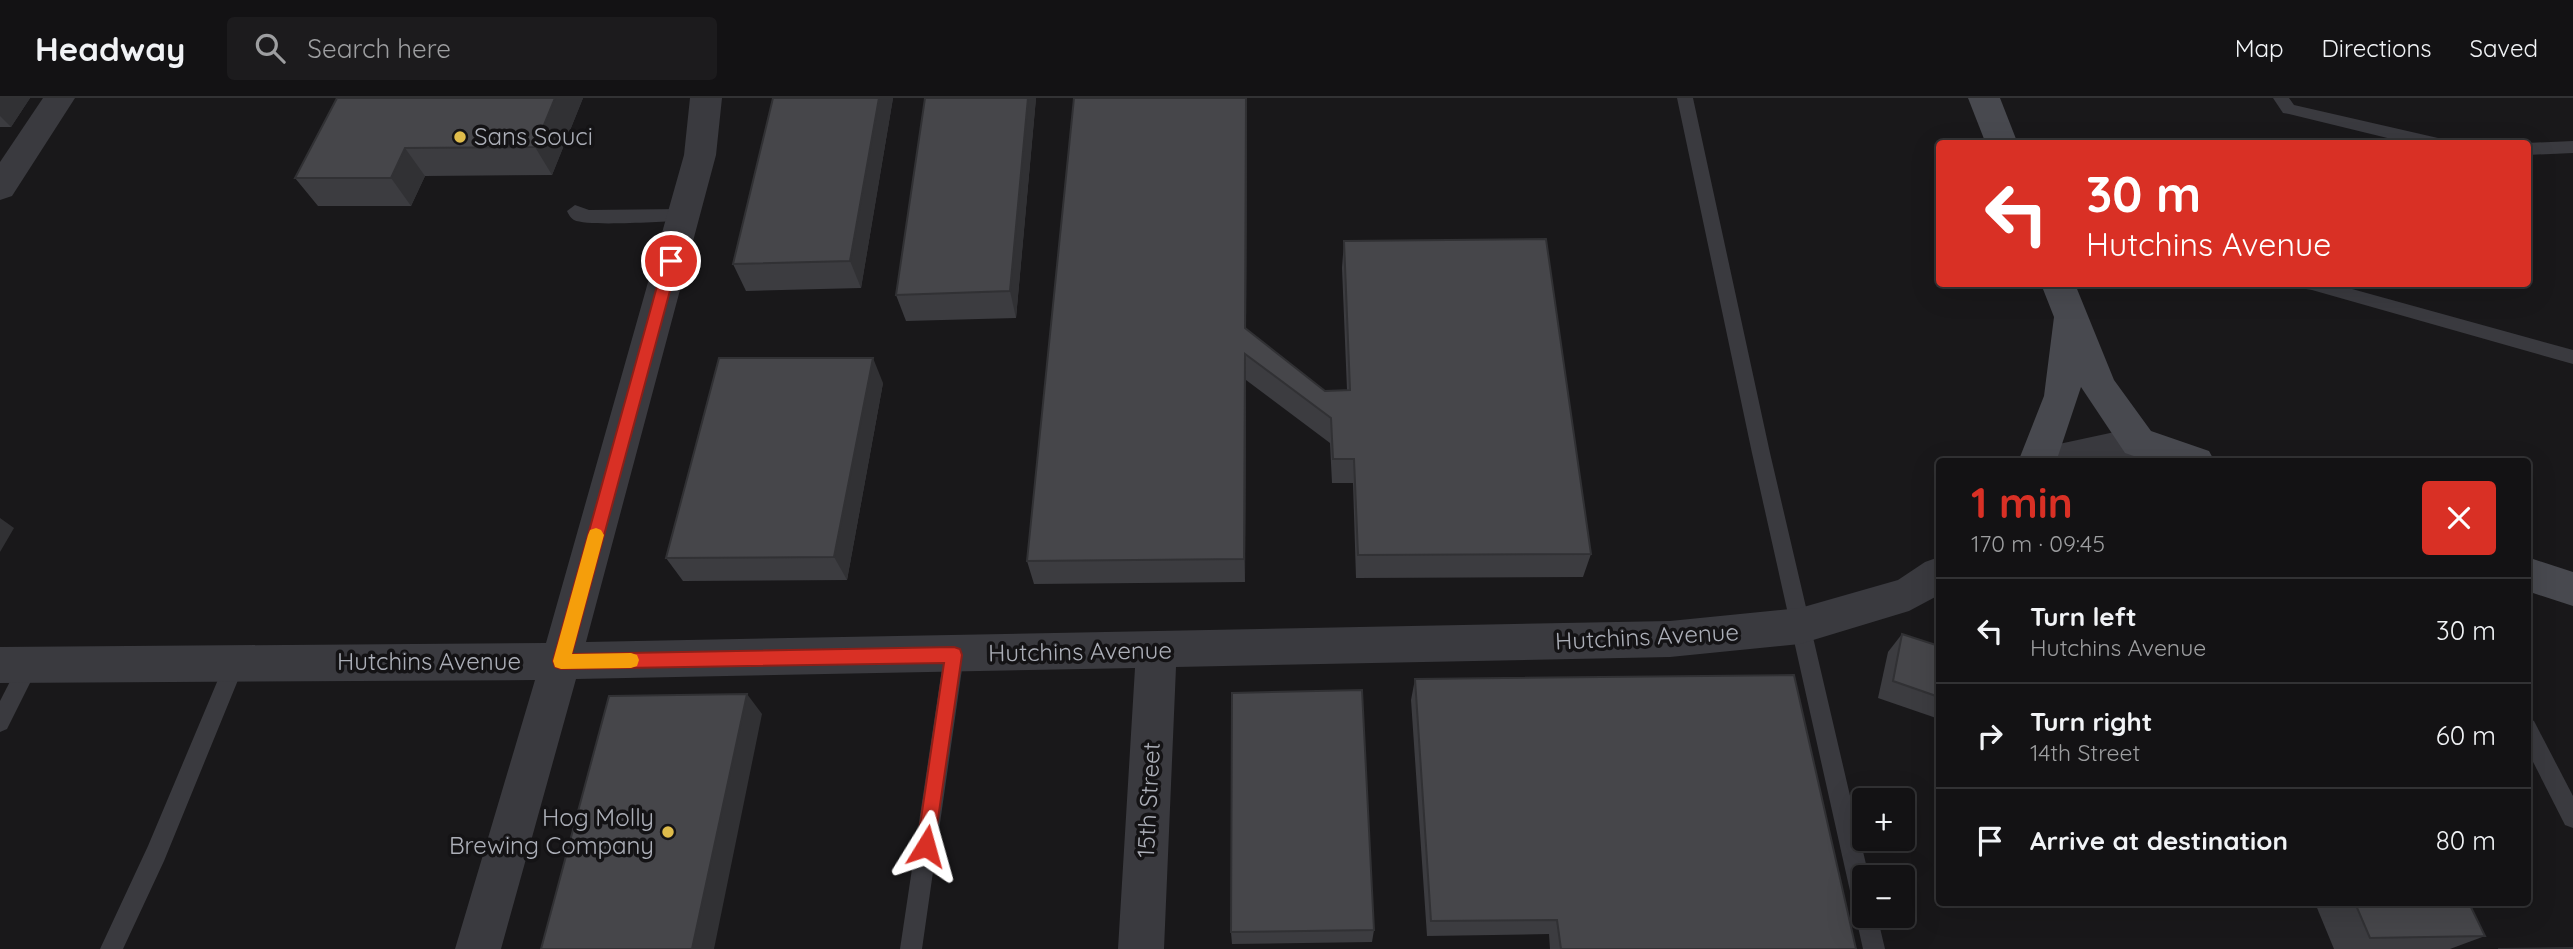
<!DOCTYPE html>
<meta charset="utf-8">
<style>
body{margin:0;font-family:Quicksand,sans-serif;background:#1c1b1d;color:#f1f3f6;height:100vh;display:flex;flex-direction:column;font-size:26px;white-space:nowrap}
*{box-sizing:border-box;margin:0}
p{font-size:23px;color:#9d9ea0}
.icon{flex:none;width:38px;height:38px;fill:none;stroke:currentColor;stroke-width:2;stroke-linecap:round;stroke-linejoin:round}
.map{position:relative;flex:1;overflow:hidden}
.drawer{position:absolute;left:1936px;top:360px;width:595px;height:448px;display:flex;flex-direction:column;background:#131214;border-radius:7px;box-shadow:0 7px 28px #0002,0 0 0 2px #323234}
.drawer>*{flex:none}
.hud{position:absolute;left:1936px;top:42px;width:595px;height:147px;border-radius:7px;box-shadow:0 7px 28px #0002,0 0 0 2px #323234;background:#d93025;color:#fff;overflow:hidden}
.buttons{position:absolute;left:1852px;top:690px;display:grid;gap:14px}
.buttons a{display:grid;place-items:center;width:63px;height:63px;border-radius:7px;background:#131214;box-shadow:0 7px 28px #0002,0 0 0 2px #323234;font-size:35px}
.pin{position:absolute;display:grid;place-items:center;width:60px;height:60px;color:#fff;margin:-30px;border:4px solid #fff;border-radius:50%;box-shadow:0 2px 7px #0007}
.me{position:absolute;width:77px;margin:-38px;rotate:8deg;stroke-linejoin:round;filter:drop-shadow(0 0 5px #0008)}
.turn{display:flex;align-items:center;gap:24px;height:147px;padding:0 35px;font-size:32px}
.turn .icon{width:91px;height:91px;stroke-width:2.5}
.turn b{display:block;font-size:49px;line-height:60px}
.round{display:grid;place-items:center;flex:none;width:74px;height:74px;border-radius:7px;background:#1c1b1d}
.overview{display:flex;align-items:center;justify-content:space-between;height:119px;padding:0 35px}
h1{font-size:42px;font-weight:800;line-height:52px;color:#d93025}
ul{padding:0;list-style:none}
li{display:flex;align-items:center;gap:21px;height:105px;padding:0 35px;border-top:2px solid #323234}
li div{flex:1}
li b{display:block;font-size:26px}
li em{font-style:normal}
header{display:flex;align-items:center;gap:42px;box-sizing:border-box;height:98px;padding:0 35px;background:#131214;border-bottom:2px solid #323234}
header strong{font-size:33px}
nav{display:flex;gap:38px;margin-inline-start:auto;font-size:24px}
.search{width:490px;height:63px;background:#1c1b1d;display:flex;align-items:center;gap:18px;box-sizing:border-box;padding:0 24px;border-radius:7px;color:#9d9ea0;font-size:26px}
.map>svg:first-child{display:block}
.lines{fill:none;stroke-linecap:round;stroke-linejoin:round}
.lane{fill:#3a3a3f;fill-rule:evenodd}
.street{fill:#3a3a3f;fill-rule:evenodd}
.secondary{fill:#48494f;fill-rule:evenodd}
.wall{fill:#3c3c40}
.shaded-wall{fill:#313134}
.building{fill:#46464a;stroke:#313134;stroke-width:2}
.route{fill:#d93025;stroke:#8d1f18;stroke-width:2}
.slow{fill:#f59e0b}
.poi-dot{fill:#dfbc4b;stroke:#141315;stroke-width:2.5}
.labels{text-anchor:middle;stroke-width:7;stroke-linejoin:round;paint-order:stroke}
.poi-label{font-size:24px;fill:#acafb8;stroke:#141315;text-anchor:start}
.street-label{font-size:24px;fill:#acafb8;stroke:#141315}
</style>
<header>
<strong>Headway</strong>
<div class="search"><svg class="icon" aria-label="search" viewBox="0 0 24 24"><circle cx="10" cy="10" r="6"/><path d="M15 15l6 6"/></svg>Search here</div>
<nav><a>Map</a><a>Directions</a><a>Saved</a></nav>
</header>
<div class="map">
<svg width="2573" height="851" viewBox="0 0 2573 851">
<rect width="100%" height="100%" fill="#19181a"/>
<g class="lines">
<g class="lane">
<path d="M1677 0H1693L1770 355 1869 779H1864V817H1877L1885 851H1863L1752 355Z"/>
<path d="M2273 0H2289L2294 7 2438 40 2446 46H2412L2289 16 2283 15Z"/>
<path d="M2573 43V55L2527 57V45Z"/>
<path d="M575 107 589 112 683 111 691 117 683 123C663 123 588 129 574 122 570 119 569 117 567 113Z"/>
<path d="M2303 186H2334L2573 252V266L2312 192 2306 191Z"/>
<path d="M954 548 961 551 964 557 922 851H900L944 557 947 551Z"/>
<path d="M235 556 242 558 245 565 164 763 123 851H100L148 748 225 565 228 558Z"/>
<path d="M29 558 36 560 39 567 7 631 0 634V603L22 560Z"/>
<path d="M2527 620 2534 623 2573 698V730L2565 727 2527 652Z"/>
</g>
<g class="street">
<path d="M43 0H75L12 98 0 102V64Z"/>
<path d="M690 0H722L716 57 586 544 1670 523 1800 510 1898 482 1925 464 1939 459V497L1909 513 1800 546 1670 559 1176 569 1164 851H1118L1135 570 576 581 501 851H455L535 582 0 585V549L546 545 684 57Z"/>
<path d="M2138 329 2151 333 2157 344 2151 355 2114 364H2047L2059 346Z"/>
</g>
<g class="secondary">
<path d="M1968 0H2000L2018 46H1986Z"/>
<path d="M2041 186H2075L2114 282 2151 333 2209 353 2215 364H2151L2125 355 2081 289 2056 364H2018L2044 298 2054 219Z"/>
<path d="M2527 459 2573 474V508L2527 493Z"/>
</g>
</g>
<g class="wall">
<path d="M0 0H30L11 29H0Z"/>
<path d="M583 0 552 77 425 78 411 108H318L295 80Z"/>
<path d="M773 0H893L861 190 746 193 733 166Z"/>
<path d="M925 0H1036L1016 220 906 223 896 197Z"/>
<path d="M1074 0H1247L1246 231 1325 293 1347 292 1342 170 1344 143 1591 456 1583 479 1356 480 1353 385H1332L1330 345 1246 282 1245 484 1034 486 1027 463Z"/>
<path d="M883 285 847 482 683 483 666 460Z"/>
<path d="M1902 536 1939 548V621L1878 600 1888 554Z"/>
<path d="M1415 581 1856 851H1550L1549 836 1427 838 1411 602Z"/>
<path d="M2315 805H2469L2485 838 2450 851H2334Z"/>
<path d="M1374 832 1372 844 1232 846 1231 834Z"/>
</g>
<g class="shaded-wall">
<path d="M0 0H30L11 29 0 18Z"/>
<path d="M555 0H583L552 77 535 49Z"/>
<path d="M879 0H893L861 190 850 163Z"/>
<path d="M1028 0H1036L1016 220 1010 193Z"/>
<path d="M1246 0H1247L1246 257 1245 230Z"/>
<path d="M405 50 425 78 411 108 391 80Z"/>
<path d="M1245 256 1246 282 1245 484 1244 461Z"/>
<path d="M873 260 883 285 847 482 834 459Z"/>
<path d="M0 420 14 430 0 454Z"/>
<path d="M747 596 762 616 714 851H692Z"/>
</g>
<g class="building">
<path d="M337 0H555L535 49 405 50 391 80H295Z"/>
<path d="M773 0H879L850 163 733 166Z"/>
<path d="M925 0H1028L1010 193 896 197Z"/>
<path d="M1074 0H1246L1245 230 1325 293 1350 292 1344 143 1546 141 1591 456 1358 457 1354 361H1333L1331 320 1245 256 1244 461 1027 463Z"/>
<path d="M719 260H873L834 459 666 460Z"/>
<path d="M1902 536 1939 548V599L1893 583Z"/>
<path d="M1794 577 1856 851H1561L1557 822 1431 823 1415 581Z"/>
<path d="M1362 592 1374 832 1231 834 1232 595Z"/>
<path d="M747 596 692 851H541L609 598Z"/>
<path d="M2355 805H2469L2485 838 2370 840Z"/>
<path d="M2573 850V851H2498Z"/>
</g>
<path class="route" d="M671 157 678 163 572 556 954 549 960 551 962 557 933 755 926 757 920 755 917 748 944 565 561 571 555 569 553 563 664 163Z"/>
<path class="slow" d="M596 430 601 432 604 437 572 556 631 555 637 557 639 562 637 568 631 570 561 571 555 569 553 563 588 437 590 432Z"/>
<g class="poi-dot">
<circle cx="460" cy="39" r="7"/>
<circle cx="668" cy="734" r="7"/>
</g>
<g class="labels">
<g class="poi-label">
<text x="474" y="47">Sans Souci</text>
<text x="654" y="728" text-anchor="end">Hog Molly<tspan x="654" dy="28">Brewing Company</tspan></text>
</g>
<g class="street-label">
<text transform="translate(1647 539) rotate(-3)" y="8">Hutchins Avenue</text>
<text transform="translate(1080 554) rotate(-1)" y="8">Hutchins Avenue</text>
<text x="429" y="572">Hutchins Avenue</text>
<text transform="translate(1149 702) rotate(-87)" y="8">15th Street</text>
</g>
</g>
</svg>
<div class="buttons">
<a>+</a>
<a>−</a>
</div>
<div class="pin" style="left:671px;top:163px;background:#d93025"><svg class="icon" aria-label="arrive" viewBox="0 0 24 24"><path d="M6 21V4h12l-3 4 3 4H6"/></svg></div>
<svg class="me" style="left:926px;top:748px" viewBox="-20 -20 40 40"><path d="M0-17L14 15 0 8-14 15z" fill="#d93025" stroke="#fff" stroke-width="4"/></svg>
<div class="hud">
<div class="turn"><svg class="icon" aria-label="left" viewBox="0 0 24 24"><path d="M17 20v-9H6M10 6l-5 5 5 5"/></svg><div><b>30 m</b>Hutchins Avenue</div></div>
</div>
<section class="drawer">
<div class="overview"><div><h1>1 min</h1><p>170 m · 09:45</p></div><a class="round" style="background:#d93025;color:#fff"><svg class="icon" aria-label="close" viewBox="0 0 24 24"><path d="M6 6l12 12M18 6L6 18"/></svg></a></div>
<ul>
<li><svg class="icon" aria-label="left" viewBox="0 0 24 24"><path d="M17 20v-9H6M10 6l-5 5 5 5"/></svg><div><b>Turn left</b><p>Hutchins Avenue</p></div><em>30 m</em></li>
<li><svg class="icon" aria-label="right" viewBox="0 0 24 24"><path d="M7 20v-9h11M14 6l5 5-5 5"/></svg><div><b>Turn right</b><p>14th Street</p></div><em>60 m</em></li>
<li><svg class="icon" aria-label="arrive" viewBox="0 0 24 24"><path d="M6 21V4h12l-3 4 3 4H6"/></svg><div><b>Arrive at destination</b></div><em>80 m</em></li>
</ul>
</section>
</div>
